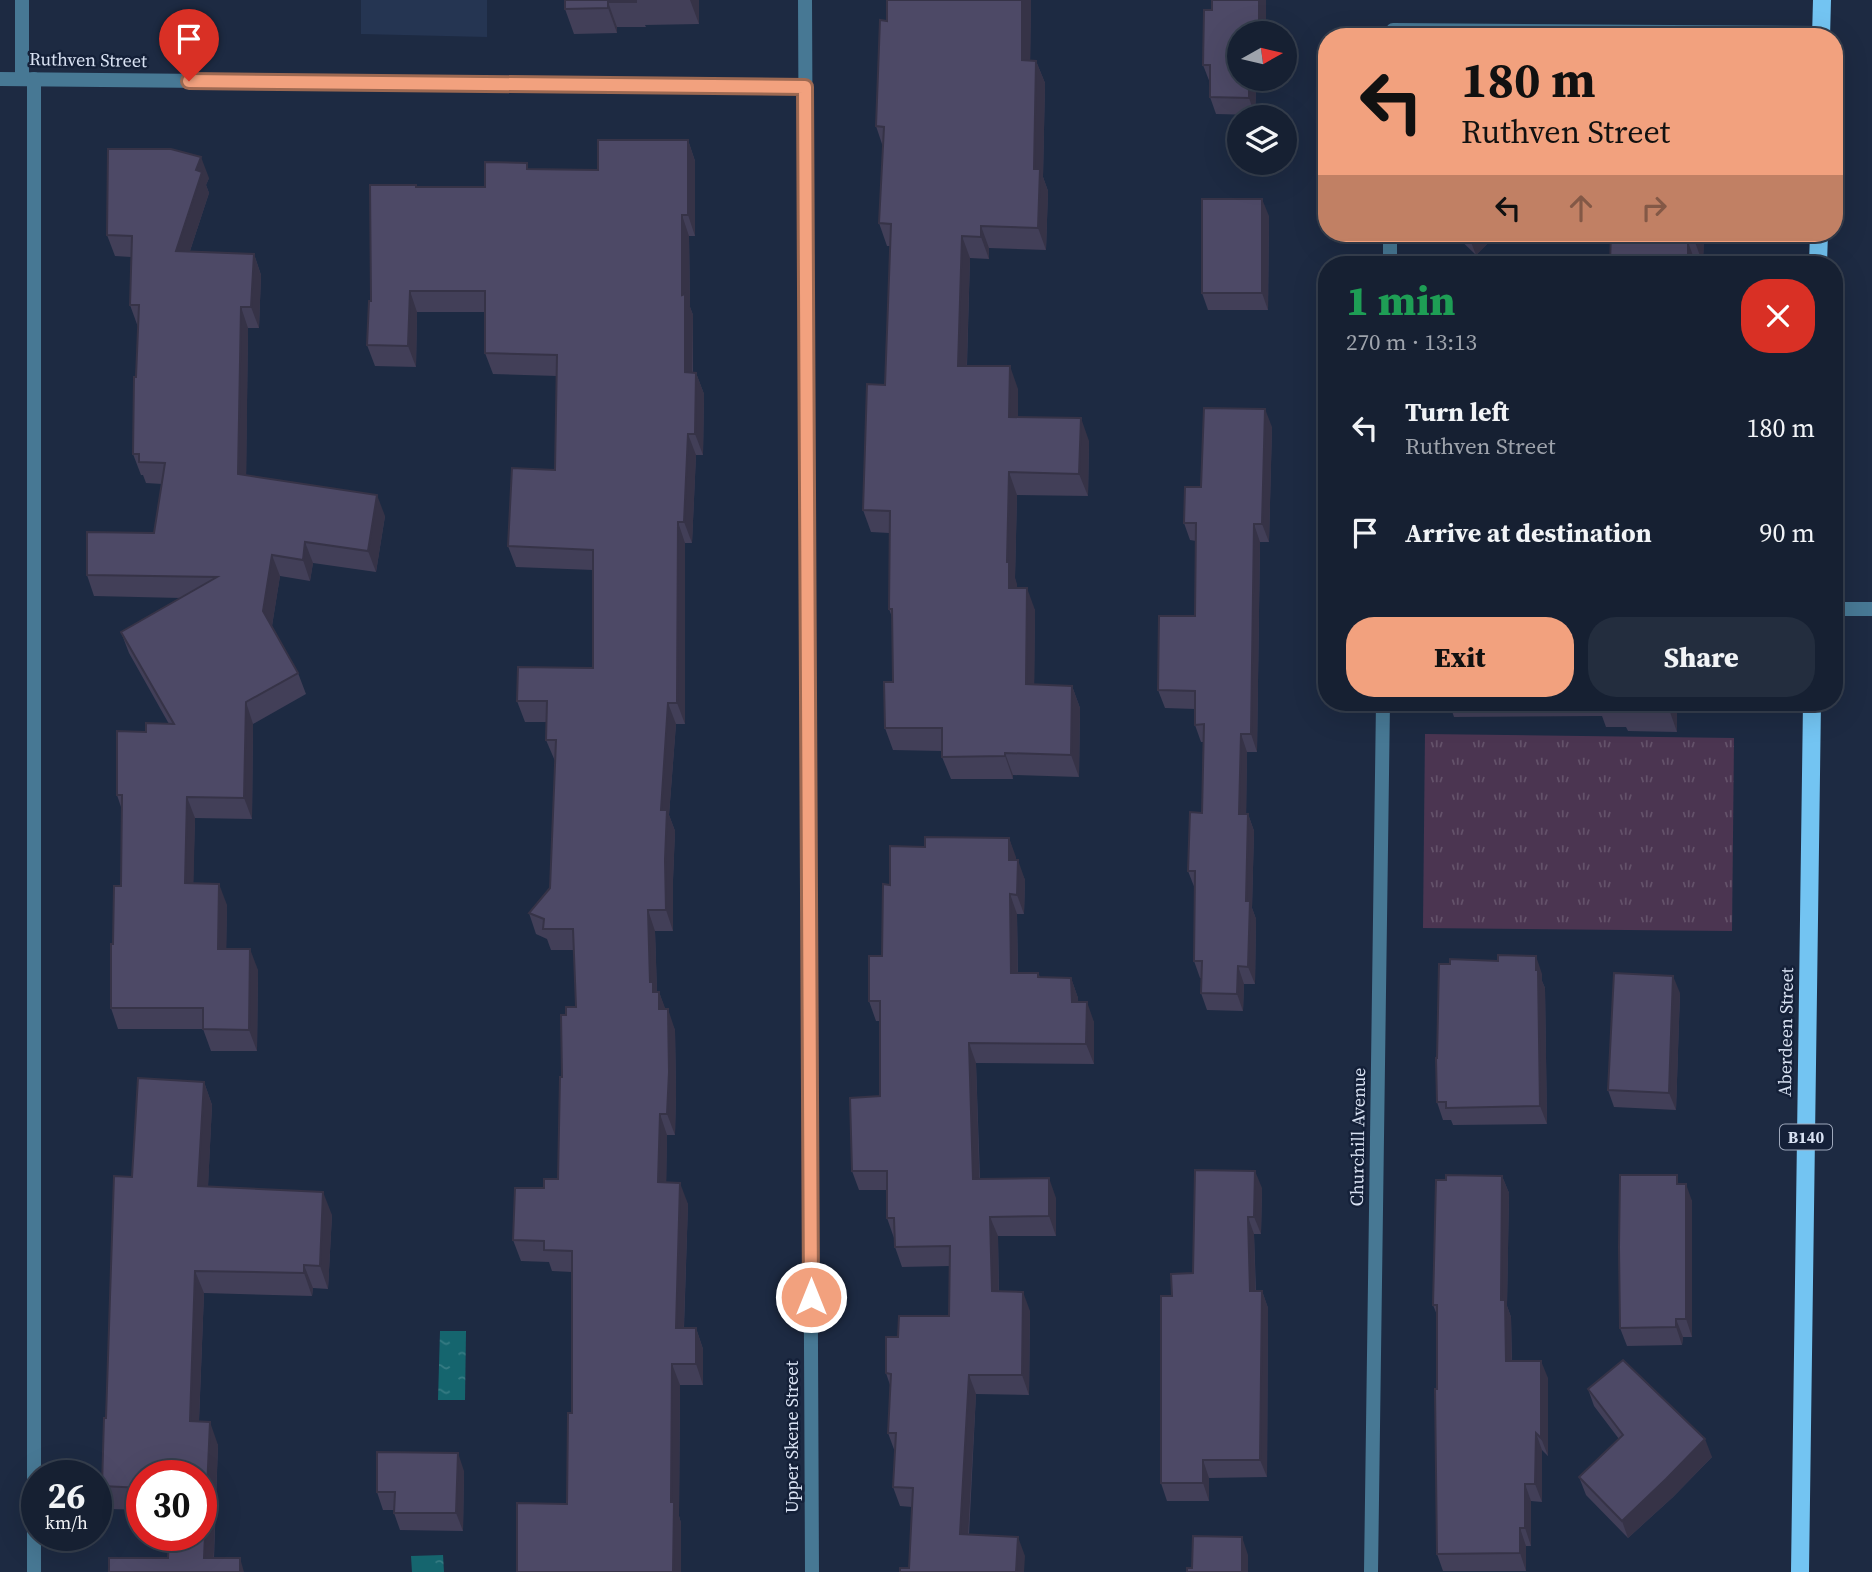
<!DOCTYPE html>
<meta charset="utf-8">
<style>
body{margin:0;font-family:"Source Serif 4",serif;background:#232d3e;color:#f1f3f6;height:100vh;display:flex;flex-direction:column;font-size:26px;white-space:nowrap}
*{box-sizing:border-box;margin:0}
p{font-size:23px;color:#9ea3ac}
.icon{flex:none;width:38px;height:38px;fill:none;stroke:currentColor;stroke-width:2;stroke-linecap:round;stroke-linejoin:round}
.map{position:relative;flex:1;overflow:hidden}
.panel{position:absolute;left:1318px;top:256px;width:525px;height:455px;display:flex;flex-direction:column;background:#162032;border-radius:28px;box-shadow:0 7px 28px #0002,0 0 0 2px #353e4d}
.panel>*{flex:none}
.top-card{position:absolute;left:1318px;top:28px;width:525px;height:214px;border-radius:28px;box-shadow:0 7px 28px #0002,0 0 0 2px #353e4d;background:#f2a17e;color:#111;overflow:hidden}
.needle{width:46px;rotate:82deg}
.buttons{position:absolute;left:1227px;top:21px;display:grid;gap:14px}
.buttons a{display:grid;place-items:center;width:70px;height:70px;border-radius:50%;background:#162032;box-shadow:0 7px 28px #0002,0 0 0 2px #353e4d;font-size:35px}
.speed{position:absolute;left:21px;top:1460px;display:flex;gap:14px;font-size:35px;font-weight:700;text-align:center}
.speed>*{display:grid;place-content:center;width:91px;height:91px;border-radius:50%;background:#162032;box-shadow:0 7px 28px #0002,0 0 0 2px #353e4d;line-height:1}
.speed small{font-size:18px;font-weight:400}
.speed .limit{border:10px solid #d22;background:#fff;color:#111}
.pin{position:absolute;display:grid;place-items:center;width:60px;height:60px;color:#fff;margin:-72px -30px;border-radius:50% 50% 50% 0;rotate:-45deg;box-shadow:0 0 7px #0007}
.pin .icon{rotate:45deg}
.me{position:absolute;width:77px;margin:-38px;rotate:0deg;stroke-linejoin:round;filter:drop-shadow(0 0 5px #0008)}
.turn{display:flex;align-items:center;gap:24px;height:147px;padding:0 28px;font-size:32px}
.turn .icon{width:91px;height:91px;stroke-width:2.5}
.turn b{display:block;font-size:49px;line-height:60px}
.lanes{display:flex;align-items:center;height:66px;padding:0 28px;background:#0003;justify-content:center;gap:35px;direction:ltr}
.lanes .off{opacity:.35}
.round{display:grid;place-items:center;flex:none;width:74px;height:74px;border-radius:28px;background:#232d3e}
.head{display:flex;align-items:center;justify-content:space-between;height:119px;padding:0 28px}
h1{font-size:42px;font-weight:800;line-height:52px;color:#1e9e55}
.button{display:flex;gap:14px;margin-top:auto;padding:14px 28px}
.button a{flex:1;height:80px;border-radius:28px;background:#f2a17e;color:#111;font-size:28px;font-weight:800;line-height:80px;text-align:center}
.button a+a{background:#232d3e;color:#f1f3f6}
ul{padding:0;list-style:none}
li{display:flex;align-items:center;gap:21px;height:105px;padding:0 28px}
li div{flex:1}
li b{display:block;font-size:26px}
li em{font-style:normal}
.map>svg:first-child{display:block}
.built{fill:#253552}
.park{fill:url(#park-tufts)}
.water{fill:url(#water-ripples)}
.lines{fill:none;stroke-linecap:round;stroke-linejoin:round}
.street{stroke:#477894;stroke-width:14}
.primary{stroke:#73c4f2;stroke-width:18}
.wall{fill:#423f58}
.shaded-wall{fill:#363347}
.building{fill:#4d4966;stroke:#363347;stroke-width:2}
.route-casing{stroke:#9d6952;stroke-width:18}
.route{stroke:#f2a17e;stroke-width:12}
.labels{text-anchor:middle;stroke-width:5;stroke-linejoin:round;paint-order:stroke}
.shield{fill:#142038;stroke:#9ea8bb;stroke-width:2}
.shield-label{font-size:16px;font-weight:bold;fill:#d9e2f3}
.street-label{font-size:18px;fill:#d9e2f3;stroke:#142038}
</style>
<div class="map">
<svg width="1872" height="1572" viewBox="0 0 1872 1572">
<defs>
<pattern id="park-tufts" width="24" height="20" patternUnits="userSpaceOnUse" patternTransform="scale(1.75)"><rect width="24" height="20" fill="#4b3551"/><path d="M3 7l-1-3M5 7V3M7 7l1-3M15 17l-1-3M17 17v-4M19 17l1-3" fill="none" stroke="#64526a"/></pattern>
<pattern id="water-ripples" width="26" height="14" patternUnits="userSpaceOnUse" patternTransform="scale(1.75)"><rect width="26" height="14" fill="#15656e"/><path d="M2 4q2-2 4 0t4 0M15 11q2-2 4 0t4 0" fill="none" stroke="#367b83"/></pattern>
</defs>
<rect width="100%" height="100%" fill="#1d2a42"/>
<path class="built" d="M361 0H487V37L361 34Z"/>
<path class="park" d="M1425 734 1734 738 1732 931 1423 928Z"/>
<g class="water">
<path d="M440 1331H466L465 1400H438Z"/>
<path d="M443 1555 444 1572H412L411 1556Z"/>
</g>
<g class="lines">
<g class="street">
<path d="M805 0 812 1572"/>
<path d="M1393 37V30L1821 33"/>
<path d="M0 79 805 87"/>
<path d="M22 79V0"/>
<path d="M1390 264V233"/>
<path d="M1834 609H1872"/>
<path d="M34 1572V79"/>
<path d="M1371 1572 1383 702"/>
</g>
<g class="primary">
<path d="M1821 37 1822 0"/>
<path d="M1818 264 1819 233"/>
<path d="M1800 1572 1812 702"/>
</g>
</g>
<g class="wall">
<path d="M565 0H699V24L645 25 646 27H617V33L574 34 565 9Z"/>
<path d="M887 0H1031L1030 61H1036L1045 83 1043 177 1048 191 1046 250 989 248V259L970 258 967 366 1018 389V417L1089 441 1088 496 1017 495 1015 578 1017 588 1035 610 1034 685 1072 686 1080 708 1079 777 1013 775V779H951L942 757V751L893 750 885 728 893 682 892 617 889 609V533L871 532 863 510 885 385 890 246H887L879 223 883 147 876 126 887 21Z"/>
<path d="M1204 10 1239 79H1265V90L1256 89 1255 115 1216 114 1210 97V83L1203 65Z"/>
<path d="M688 140 695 161V236H689L690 307 693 315V373H696L704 394 703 455H696L692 543H685V724H676L669 815 675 831 673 880V931H655L657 992H659L665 1009 675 1030 676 1092 675 1135H667L666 1183 688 1204 684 1328H696L703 1349V1385H680L679 1516 681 1523V1572H517L567 1504 572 1413V1272L552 1271 549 1262 521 1261 513 1240 544 1188 558 1179 562 1077 566 1015 576 1007 574 950H551L547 939 536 934 529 913 550 888 555 761 546 740V722H525L517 701 593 668V570L516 567 508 546 555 470 557 376 493 374 485 353V312H417L416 367 375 366 367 345 371 301 416 187H485L529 169 598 170Z"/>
<path d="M209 178 206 185 209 193 190 251 254 254 261 275 259 328H248L246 475 385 516 376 572 313 563 310 581 280 576 272 626 298 673 306 694 253 724 252 819 195 818 193 884 227 905 226 949 258 970 257 1051H211L203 1029H118L111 1008 113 944 121 886 122 810 117 795 146 732 169 724 129 653 121 632 181 598 94 596 87 575 154 533 162 484 146 483 143 475H141L133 454 138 327 130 305 131 257 115 256 107 235Z"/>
<path d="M1269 216 1268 310H1208L1202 293Z"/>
<path d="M1453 233H1498L1476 255Z"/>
<path d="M1611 233H1704L1703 264H1611Z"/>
<path d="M1272 427 1269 542H1260L1257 752H1247L1246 814H1248L1254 831 1252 908 1256 919 1255 984H1244L1243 1011 1207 1010 1201 993 1202 978H1200L1194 961 1195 889 1188 871 1202 813 1203 742H1201L1195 725V709L1165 708 1158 690 1195 616 1196 541 1190 540 1184 523 1201 487Z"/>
<path d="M1449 702H1696V712H1677V732L1628 731 1626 727H1606L1602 716 1454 717Z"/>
<path d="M1009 838 1016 860 1025 880 1024 914H1017L1018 973H1038L1040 977 1071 978 1078 998V1002L1094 1022V1064L976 1063 980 1179 1056 1198V1236H998L999 1291 1030 1311 1029 1395 976 1394 969 1535 1025 1556 909 1568 912 1507 900 1506 893 1487 895 1452 888 1433 890 1385 886 1373 898 1337 949 1316 950 1266 902 1267 895 1247 894 1238 887 1218V1190H859L852 1171 880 1096V1021H876L869 1001 882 956 890 885 925 847Z"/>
<path d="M1542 974V981L1545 988 1547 1124 1453 1125 1451 1120H1443L1437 1102Z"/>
<path d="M1680 993 1676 1110 1614 1107 1608 1090Z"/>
<path d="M204 1082 212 1105 208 1186 332 1215 328 1289 313 1288 312 1296 204 1293 199 1422 218 1445 214 1558H168L201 1475H142V1510L110 1509 102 1486 106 1418 132 1177Z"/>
<path d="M1502 1176 1509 1193 1507 1306 1511 1317 1512 1361 1548 1378V1456L1542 1450V1502L1531 1501V1546H1526V1571H1443L1437 1554V1315L1433 1305 1446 1180Z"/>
<path d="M1680 1184 1692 1201V1337H1683L1682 1345 1627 1346 1620 1328Z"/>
<path d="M1262 1188 1261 1234H1254L1256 1291H1262L1268 1308 1267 1477 1209 1478V1501H1167L1161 1483 1193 1273Z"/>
<path d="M1588 1389 1712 1457 1673 1497 1628 1538 1586 1495 1579 1477 1619 1439 1594 1406Z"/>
<path d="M464 1471 463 1531 400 1530 394 1513V1510H383L377 1492Z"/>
</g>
<g class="shaded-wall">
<path d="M690 0H699V24Z"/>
<path d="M1022 0H1031L1030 83 1022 60Z"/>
<rect x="1259" y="0" width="7" height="33"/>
<path d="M608 2 617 27V33L608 8Z"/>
<path d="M1036 61 1045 83 1043 177 1048 191 1046 250 1038 228 1034 169Z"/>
<path d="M1249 79H1252L1256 89 1255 115 1249 98Z"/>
<path d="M1261 79H1265V90Z"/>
<path d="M688 140 695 161V236L688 215Z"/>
<path d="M201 157 209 178 206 185 209 193 183 272 176 251 196 170Z"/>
<path d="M1262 199 1269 216 1268 310 1262 293Z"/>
<path d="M682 215 689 236 690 307 693 315 692 393 685 372 682 295Z"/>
<path d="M981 226 989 248V259L981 237Z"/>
<path d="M1474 233H1498L1476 255 1469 237Z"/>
<path d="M1695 233H1704L1703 264 1695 242Z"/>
<path d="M962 236 970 258 966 388 958 366Z"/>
<path d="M1688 242 1696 264H1688Z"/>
<path d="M254 254 261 275 259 328 251 307Z"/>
<path d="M410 291 417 312 416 367 408 346Z"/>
<path d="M241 307 248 328 246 495 238 474Z"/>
<path d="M1010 366 1018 389V439L1009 417Z"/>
<path d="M696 373 704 394 703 455 695 434Z"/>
<path d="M1265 409 1272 427 1269 542 1262 524Z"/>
<path d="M1081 418 1089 441 1088 496 1079 474Z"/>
<path d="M688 434 696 455 692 543 684 522Z"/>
<path d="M1009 472 1017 495 1015 578 1017 584V610L1009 588 1007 562Z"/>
<path d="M377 495 385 516 376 572 368 551Z"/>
<path d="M678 522 685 543V724L677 703Z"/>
<path d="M1254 524 1260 542 1257 752 1251 734Z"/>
<path d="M305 542 313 563 310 581 303 560Z"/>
<path d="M272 555 280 576 271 632 263 611Z"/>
<path d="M1027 588 1035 610 1034 707 1026 684Z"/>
<path d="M1072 686 1080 708 1079 777 1071 755Z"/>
<path d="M246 702 253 724 252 819 244 798Z"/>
<path d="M1670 702H1673L1677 712V732L1670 712Z"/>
<path d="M1692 702H1696V712Z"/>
<path d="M668 703 676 724 669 815 675 831 673 880V931L666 910 661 810Z"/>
<path d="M1241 734 1247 752 1246 831 1239 814Z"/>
<path d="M1005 753 1013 775V779L1005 756Z"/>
<path d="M187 797 195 818 193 905 185 883Z"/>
<path d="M1248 814 1254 831 1252 908 1256 919 1255 984 1248 967 1246 901Z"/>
<path d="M1009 838 1016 857V879L1009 860Z"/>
<path d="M1018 860 1025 880 1024 914 1017 895Z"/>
<path d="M219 884 227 905 226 971 218 949Z"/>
<path d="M1010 894 1017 914 1018 993 1011 973Z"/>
<path d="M648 910 655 931 657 992H659L667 1013V1030L650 982Z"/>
<path d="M250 949 258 970 257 1051 249 1030Z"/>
<path d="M1536 956 1542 974V981L1545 988 1547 1124 1540 1106Z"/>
<path d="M1238 966 1244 984 1243 1011 1237 994Z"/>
<path d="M1673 976 1680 993 1676 1110 1669 1093Z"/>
<path d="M1071 978 1078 998 1079 1022 1072 1002Z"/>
<path d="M1087 1002 1094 1022V1064L1086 1044Z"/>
<path d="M668 1009 675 1030 676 1092 675 1135 667 1114Z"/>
<path d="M969 1043 976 1063 980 1199 973 1179Z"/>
<path d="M204 1082 212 1105 207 1208 198 1186Z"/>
<path d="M660 1114 667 1135 666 1203 658 1182Z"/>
<path d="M1255 1171 1262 1188 1261 1234 1254 1217Z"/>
<path d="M1502 1176 1509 1193 1507 1306 1511 1317 1512 1378 1506 1361 1501 1300Z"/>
<path d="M1049 1178 1056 1198V1236L1049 1216Z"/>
<path d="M680 1183 688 1204 683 1349 676 1328Z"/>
<path d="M1686 1184 1692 1201V1337L1686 1319Z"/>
<path d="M323 1192 332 1215 328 1289 320 1266Z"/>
<path d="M990 1217 998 1236 999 1311 992 1291Z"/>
<path d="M1248 1217 1254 1234 1256 1309 1250 1291Z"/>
<path d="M304 1265 313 1288 312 1296 304 1273Z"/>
<path d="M195 1271 204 1293 198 1444 190 1421Z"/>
<path d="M1262 1291 1268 1308 1267 1477 1260 1460Z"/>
<path d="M1023 1292 1030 1311 1029 1395 1022 1375Z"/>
<path d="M1676 1319 1683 1337 1682 1345 1676 1327Z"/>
<path d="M696 1328 703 1349V1385L696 1364Z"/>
<path d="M1541 1361 1548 1378V1456L1541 1438Z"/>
<path d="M672 1364 680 1385 679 1516 681 1523V1572H673L671 1502Z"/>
<path d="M969 1375 976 1394 967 1554 960 1534Z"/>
<path d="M210 1422 218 1445 213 1572 204 1558Z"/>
<path d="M1536 1433 1542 1450V1502L1535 1484Z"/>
<path d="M1705 1439 1712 1457 1673 1497 1628 1538 1622 1521Z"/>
<path d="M458 1453 464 1471 463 1531 456 1513Z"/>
<path d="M1203 1460 1209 1478V1501L1203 1483Z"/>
<path d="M1525 1484 1531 1501V1546L1525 1528Z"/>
<path d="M1520 1528 1526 1546V1571L1520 1553Z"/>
<path d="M1018 1537 1025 1556 1024 1572H1016Z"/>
<path d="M1242 1537 1248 1555V1572H1242Z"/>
<path d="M240 1558 244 1572H240Z"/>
</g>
<g class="building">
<path d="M565 0H636V2H608V8L565 9Z"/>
<path d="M887 0H1022V60L1036 61 1034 169H1040L1038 228 981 226V237L962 236 958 366H1010L1009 417 1081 418 1079 474 1009 472 1007 562H1009V588H1027L1026 684 1072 686 1071 755 1005 753V756L942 757V728H885L884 682H893L892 609H889L890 511 863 510 867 384 885 385 891 224 879 223 884 127 876 126 880 20 887 21Z"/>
<path d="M1212 0H1259V33H1239V79H1249V98L1210 97V65H1203L1204 10H1212Z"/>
<path d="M598 140H688V215H682V295L685 294V372L696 373 695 434H688L684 522H678L677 703H668L661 810H667L665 860 666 910H648L650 982H653V992H659V1009H668L669 1072 667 1114H660L658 1182 680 1183 676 1328H696V1364H672L671 1502H674L673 1572H517V1503L567 1504 568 1413H572V1251L544 1250V1241L513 1240 515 1188H544V1179H558L560 1077H562L561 1015H566V1007H576L573 929H543L544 919 529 913 550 888 556 740H546L547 701H517L518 667 593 668V550L508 546 512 468 555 470 557 355 485 353V291H410L408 346 367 345 369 301H371L370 185H416V187H485V162L527 163V169L598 170Z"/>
<path d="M108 149H171L201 157 196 170 202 172 176 251 254 254 251 307H241L238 474 377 495 368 551 305 542 303 560 272 555 263 611 298 673 246 702 244 798 187 797 185 883 219 884 218 949H250L249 1030 203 1029V1008H111V944H113L114 886H121L122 795H117V731L146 732V723L174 724 121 632 217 577 87 575V532L154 533 165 463 139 462V454H133L134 377H136L139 305H130L132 236 107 235Z"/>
<rect x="1202" y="199" width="60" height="94"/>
<path d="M1465 233H1474L1469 237Z"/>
<path d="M1611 233H1695V242H1688V264H1625V263H1610Z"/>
<path d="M1204 408 1265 409 1262 524H1254L1251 734H1241L1239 814H1248L1246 901H1250L1248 967 1238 966 1237 994 1201 993 1202 961H1194L1195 871H1188L1190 812 1202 813 1204 724 1195 725V691L1158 690 1159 616H1195L1196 523H1184L1185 487H1201Z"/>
<path d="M1599 702H1670V712H1620L1621 708H1599Z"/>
<path d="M925 837 1009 838V860H1018L1017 895 1010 894 1011 973H1038V977L1071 978 1072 1002H1087L1086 1044 969 1043 973 1179 1049 1178V1216L990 1217 992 1291 1023 1292 1022 1375H969L960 1534 1018 1537 1016 1572H900V1568H909L913 1488 893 1487 896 1433H888L891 1374 886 1373V1337H898L899 1316H949L950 1246 895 1247 894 1218H887V1171H852L850 1098 880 1096V1001H869V956H882L883 884 890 885V846L925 847Z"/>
<path d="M1498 955 1536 956V970H1538L1540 1106 1446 1108V1102H1437L1436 1058H1437L1439 964H1450V959L1498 961Z"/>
<path d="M1614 973 1673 976 1669 1093 1608 1090Z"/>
<path d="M138 1078 204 1082 198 1186 323 1192 320 1266 304 1265V1273L195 1271 190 1421 210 1422 204 1558H240V1572H109V1558H168L169 1535H201V1475H142V1488L102 1486 104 1418H106L114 1176 132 1177Z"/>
<path d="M1195 1170 1255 1171 1254 1217H1248L1250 1291H1262L1260 1460H1203V1483H1161V1296H1172L1171 1274 1193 1273Z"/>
<path d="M1446 1175 1502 1176 1501 1300H1505L1506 1361H1541V1438L1536 1433 1535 1484H1525V1528H1520V1553L1437 1554 1435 1389H1437V1305H1433L1436 1180H1446Z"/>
<path d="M1620 1175H1677V1184H1686V1319H1676V1327L1620 1328 1619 1247Z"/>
<path d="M1623 1360 1705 1439 1666 1479 1622 1521 1579 1477 1623 1435 1588 1389Z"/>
<path d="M377 1452 458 1453 456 1513H394L395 1492H377Z"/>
<path d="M1193 1536 1242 1537V1572H1187V1568H1192Z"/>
</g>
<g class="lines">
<g class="route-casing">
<path id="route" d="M189 81 805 87 811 1297"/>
</g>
<use href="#route" class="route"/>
</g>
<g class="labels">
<rect class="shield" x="1780" y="1124.5" width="52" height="25" rx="5"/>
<g class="shield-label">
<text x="1806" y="1143">B140</text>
</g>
<g class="street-label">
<text transform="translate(88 60) rotate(1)" y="6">Ruthven Street</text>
<text transform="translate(1786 1032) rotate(-89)" y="6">Aberdeen Street</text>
<text transform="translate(1358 1137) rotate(-89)" y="6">Churchill Avenue</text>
<text transform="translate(792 1437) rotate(-90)" y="6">Upper Skene Street</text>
</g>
</g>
</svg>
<div class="buttons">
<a><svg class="needle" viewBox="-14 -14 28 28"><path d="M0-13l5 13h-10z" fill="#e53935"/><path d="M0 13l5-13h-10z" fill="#9ea3ac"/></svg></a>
<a><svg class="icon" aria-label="layers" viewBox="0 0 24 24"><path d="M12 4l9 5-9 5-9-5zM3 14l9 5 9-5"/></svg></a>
</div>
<div class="speed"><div>26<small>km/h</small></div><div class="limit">30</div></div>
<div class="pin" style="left:189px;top:81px;background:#d93025"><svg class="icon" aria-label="arrive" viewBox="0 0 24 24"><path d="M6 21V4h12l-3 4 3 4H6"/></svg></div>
<svg class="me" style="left:811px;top:1297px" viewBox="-20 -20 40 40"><circle r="17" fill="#f2a17e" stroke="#fff" stroke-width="3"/><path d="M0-11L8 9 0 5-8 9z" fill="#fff"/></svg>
<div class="top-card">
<div class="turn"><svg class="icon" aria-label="left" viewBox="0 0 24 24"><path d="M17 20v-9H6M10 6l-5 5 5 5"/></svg><div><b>180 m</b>Ruthven Street</div></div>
<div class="lanes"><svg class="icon" aria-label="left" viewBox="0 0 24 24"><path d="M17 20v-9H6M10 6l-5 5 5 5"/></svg><svg class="icon off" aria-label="ahead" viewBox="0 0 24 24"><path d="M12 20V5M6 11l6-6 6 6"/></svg><svg class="icon off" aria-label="right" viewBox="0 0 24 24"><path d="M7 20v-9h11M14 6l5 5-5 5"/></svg></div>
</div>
<section class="panel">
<div class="head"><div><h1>1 min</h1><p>270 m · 13:13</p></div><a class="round" style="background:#d93025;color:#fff"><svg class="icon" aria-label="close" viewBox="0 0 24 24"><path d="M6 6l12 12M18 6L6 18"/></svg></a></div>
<ul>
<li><svg class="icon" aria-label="left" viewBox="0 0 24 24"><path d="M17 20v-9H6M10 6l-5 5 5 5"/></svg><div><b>Turn left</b><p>Ruthven Street</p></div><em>180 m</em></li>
<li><svg class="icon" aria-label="arrive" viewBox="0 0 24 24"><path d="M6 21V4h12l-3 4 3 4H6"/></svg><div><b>Arrive at destination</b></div><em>90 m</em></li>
</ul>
<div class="button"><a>Exit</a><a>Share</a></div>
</section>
</div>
